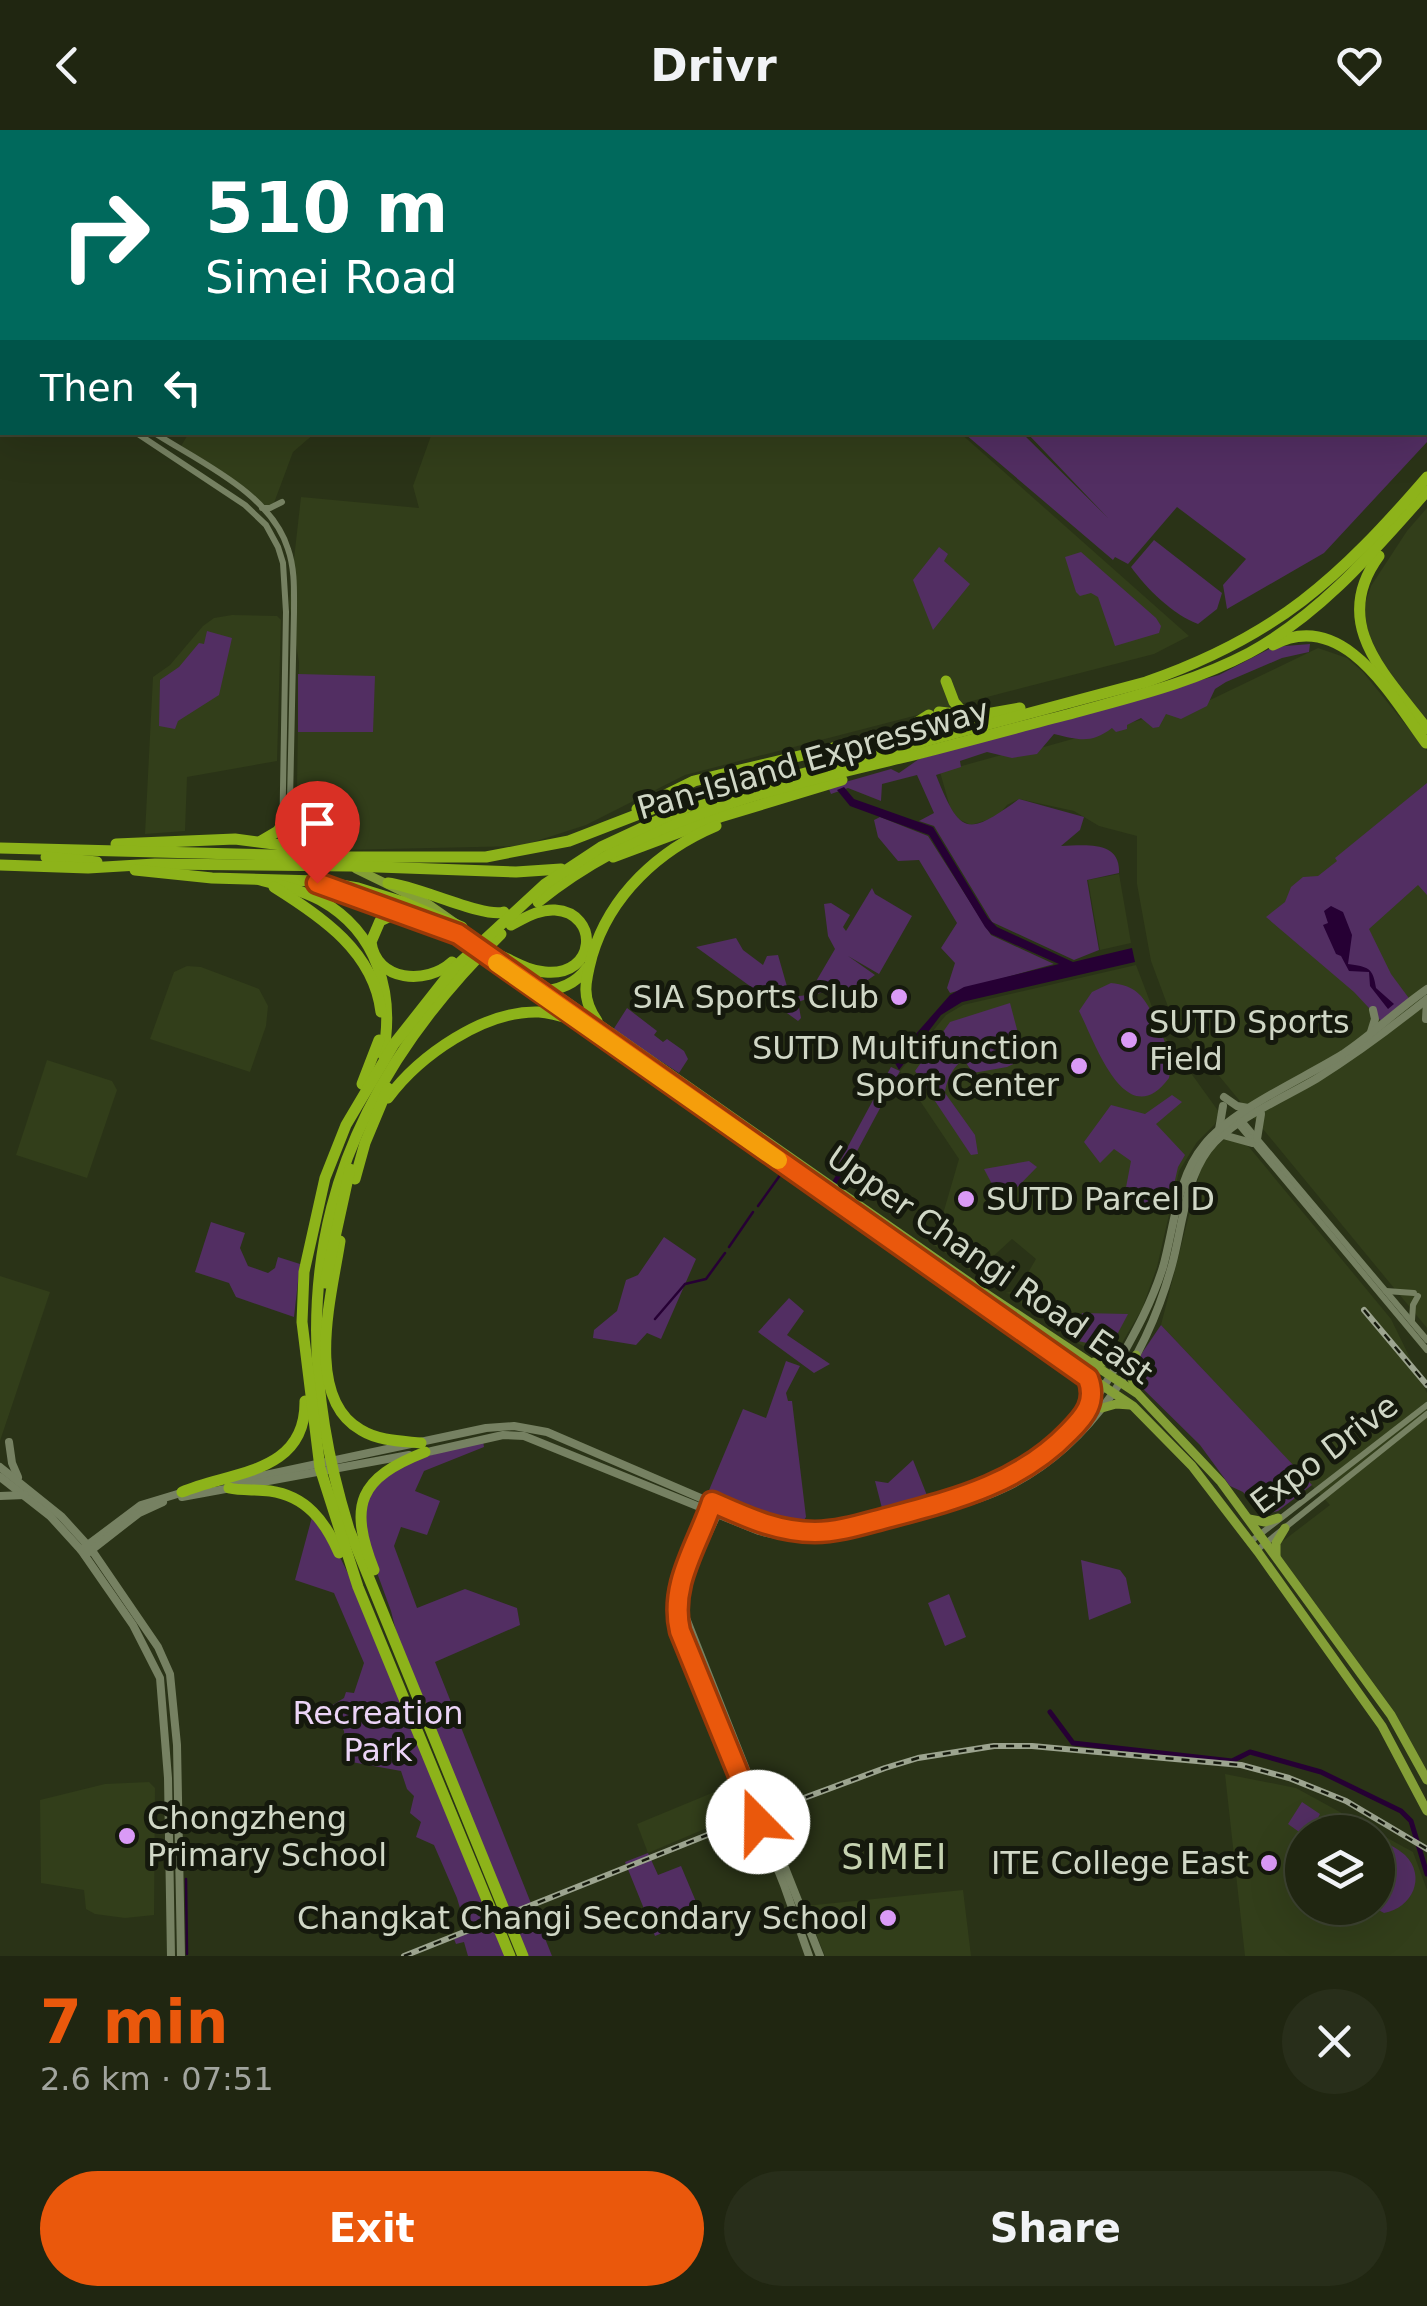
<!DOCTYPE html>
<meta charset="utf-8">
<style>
body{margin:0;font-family:"DejaVu Sans",sans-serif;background:#282e1a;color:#f1f3f6;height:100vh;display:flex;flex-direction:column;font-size:38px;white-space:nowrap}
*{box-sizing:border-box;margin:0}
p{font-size:32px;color:#a2a59f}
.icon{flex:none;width:55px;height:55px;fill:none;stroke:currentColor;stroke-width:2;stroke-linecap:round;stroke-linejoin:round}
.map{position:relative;height:1826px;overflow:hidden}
.side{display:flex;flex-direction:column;background:#202611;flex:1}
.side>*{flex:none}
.top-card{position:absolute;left:0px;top:0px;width:1428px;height:305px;box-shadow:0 10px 40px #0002,0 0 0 2px #3d4331;background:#00695c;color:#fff;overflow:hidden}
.tools{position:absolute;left:1285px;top:1685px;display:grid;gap:20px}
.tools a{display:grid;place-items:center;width:110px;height:110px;border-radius:50%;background:#202611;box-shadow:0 10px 40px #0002,0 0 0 2px #3d4331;font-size:50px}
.pin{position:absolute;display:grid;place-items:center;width:85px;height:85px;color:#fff;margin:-102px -42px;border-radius:50% 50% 50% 0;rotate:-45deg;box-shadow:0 0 10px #0007}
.pin .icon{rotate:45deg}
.me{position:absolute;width:110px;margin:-55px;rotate:338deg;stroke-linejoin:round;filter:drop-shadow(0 0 8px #0008)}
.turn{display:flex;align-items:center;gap:35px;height:210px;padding:0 40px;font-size:45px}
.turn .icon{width:130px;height:130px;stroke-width:2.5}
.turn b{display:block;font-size:70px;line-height:85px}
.then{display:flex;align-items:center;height:95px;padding:0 40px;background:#0003;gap:20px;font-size:38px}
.round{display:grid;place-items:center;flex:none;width:105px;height:105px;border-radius:52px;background:#282e1a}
.head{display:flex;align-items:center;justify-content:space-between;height:170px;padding:0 40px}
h1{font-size:60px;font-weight:600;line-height:75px;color:#ea580c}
.button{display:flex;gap:20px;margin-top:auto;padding:20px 40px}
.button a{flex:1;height:115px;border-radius:60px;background:#ea580c;color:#fff;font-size:40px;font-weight:600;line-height:115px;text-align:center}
.button a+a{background:#282e1a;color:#f1f3f6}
header{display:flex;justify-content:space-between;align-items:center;height:130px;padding:0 40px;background:#202611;font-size:45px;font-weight:600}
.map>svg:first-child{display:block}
.built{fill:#323e1a;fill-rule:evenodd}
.green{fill:#522e62}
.water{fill:#260034}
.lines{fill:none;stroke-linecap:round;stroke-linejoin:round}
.stream{stroke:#260034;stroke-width:2.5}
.canal{stroke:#260034;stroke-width:5}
.taxiway{stroke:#636c53;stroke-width:12}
.tertiary{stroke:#768162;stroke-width:6}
.secondary{stroke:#768162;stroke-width:8}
.primary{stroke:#849f37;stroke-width:9}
.motorway{stroke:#8db31a;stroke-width:11}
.rail-casing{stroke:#9ca48f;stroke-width:6}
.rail{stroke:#15190d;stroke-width:2.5;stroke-dasharray:8;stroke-linecap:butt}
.route-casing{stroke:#983908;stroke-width:25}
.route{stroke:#ea580c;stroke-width:18}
.slow{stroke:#f59e0b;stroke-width:18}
.poi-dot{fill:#da9af6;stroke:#15190d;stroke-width:4}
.labels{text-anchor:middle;stroke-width:10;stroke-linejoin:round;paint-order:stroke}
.street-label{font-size:32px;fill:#d0d7c6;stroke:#15190d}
.poi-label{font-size:32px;fill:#d0d7c6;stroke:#15190d;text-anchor:end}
.park-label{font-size:32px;fill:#ecd4f7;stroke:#15190d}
.neighbourhood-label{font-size:35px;letter-spacing:2.5px;fill:#c6d3b1;stroke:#15190d}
</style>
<header><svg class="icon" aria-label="back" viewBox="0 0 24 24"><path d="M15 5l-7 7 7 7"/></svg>Drivr<svg class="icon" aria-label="heart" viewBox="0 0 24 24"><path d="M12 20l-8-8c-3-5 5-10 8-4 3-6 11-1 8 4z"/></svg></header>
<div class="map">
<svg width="1427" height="1826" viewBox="0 0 1427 1826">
<rect width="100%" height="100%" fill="#2a3317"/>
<g class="built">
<path d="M959 302 1189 506 1154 524 685 645 586 695 521 716 296 721 299 532 289 473 301 367 419 378 413 356 432 303Z"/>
<path d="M189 303H315L293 322 271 381 181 316Z"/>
<path d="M1427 378V591L1374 526 1363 479 1371 456 1407 401Z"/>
<path d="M232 485 277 486 281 490 277 631 187 647 185 701 145 704 153 547 170 535 203 496 214 488Z"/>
<path d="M1318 518 1347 528 1363 542 1427 621V1198L1173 890 1151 831 1137 754V706L1099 696 1074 681 1019 669 1007 675 997 687 971 695 958 689 950 677 940 642 1005 624H1019L1208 571Z"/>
<path d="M1119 744 1131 813 1100 820 1088 750Z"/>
<path d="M1136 835 1162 903 1219 982 1215 994 1197 1012 1179 1041 1157 1137 1142 1179 1119 1218 1110 1224 1102 1225 1077 1213 1048 1190 1027 1179 1012 1164 1005 1163 1018 1160 1036 1129 1012 1109 975 1143 934 1115 959 1029 900 941 946 885 963 875Z"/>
<path d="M187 836 201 837 259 859 268 876 266 896 250 942 150 909 174 842Z"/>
<path d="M47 930 112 951 117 960 87 1048 16 1025Z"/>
<path d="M1230 1005 1249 1017 1391 1189 1427 1263V1655L1384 1581 1276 1433 1279 1414 1330 1375 1161 1195 1204 1026Z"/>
<path d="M0 1146 50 1162 0 1311Z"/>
<path d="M1225 1644 1296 1658 1413 1722 1427 1760V1826H1245ZM1302 1702H1378V1778H1302Z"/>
<path d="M149 1652 155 1658 154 1785 125 1788 95 1784 86 1779 84 1760 41 1753 40 1670 105 1654Z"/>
<path d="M724 1658 735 1686 648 1723 637 1694Z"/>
<path d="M963 1760 971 1826H825L805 1776Z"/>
</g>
<g class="green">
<path d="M1425 263 1427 312 1324 423 1227 479 1223 455 1246 429 1177 377 1128 434 1115 427 1113 430 965 304 1022 303 1108 388 1027 303 1425 302Z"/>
<path d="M1154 410 1222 463 1217 479 1198 494C1173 485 1146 458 1131 437Z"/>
<path d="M939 417 948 424 944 431 970 454 933 500 913 450Z"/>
<path d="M1081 422 1156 488 1161 496 1159 503 1115 516 1098 467 1091 463 1080 466 1076 462 1065 427Z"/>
<path d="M207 501 232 508 219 565 178 591 175 599 159 596 160 550 179 537 199 513 204 514Z"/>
<path d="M1310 514 1309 522 1282 528 1226 552 1215 559 1207 576 1181 589 1166 584 1159 597 1153 598 1141 588 1127 595V599L1116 602 1112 598C1091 614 1079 610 1054 604L1037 624 1012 628 987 622 960 631 961 637 936 645C960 705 967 707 1019 669L1084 687 1080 700 1061 716C1085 715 1121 710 1119 743L1087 750 1099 820 1074 830 992 792 934 696 919 691 934 683 917 645 882 654 881 671 848 658 831 664 828 657 891 639 899 643 919 629 1219 545 1273 517Z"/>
<path d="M298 544 375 546 373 602H298Z"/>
<path d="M1427 653V765L1418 755 1369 799 1391 844 1411 871 1384 894 1354 862 1266 787 1285 772 1291 757 1303 747 1318 746 1337 731 1335 728Z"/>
<path d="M880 687 928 706 991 805 1054 834 950 863 947 858 955 833 941 818 957 793 919 730 898 731 878 707 874 690Z"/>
<path d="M872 758 875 764 912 786 879 844 848 826 875 845 851 862C834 851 816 867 798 872L801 888 798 891 696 817 736 808 743 820 763 835 767 826 778 825 790 867 808 865 835 819 828 806 824 774 831 773 850 785 843 797 846 801Z"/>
<path d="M1111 853C1122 854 1133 857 1141 866 1156 884 1174 926 1169 948 1126 1006 1095 912 1079 881L1092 862Z"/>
<path d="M1010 873 1019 907 1034 924 1007 937 973 943 964 930C953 935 946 952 945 963L975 1005 978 1024 971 1025 915 941 950 892Z"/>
<path d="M627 878 657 901 654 905 663 912 667 909 684 921 688 929 679 943 613 900Z"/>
<path d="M891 937 900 941 841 1051 833 1044Z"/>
<path d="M1172 965 1182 972 1156 994 1185 1025 1178 1037 1168 1081 1124 1068 1131 1031 1114 1019 1100 1033 1084 1012 1111 975 1145 984Z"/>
<path d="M1029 1031 1037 1037 1002 1073 984 1039Z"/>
<path d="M211 1092 245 1103 240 1118 248 1136 268 1143 275 1138 278 1127 300 1134 294 1187 236 1167 229 1153 195 1142Z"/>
<path d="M664 1107 696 1129 661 1209 647 1203 636 1215 593 1208 594 1200 617 1181 626 1150 638 1145Z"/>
<path d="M789 1168 804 1181 787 1205 830 1234 814 1243 758 1202Z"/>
<path d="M1082 1183 1128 1184 1110 1218 1078 1211Z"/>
<path d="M1161 1195 1312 1355 1278 1381 1262 1385 1243 1362 1230 1356 1200 1315 1136 1252 1140 1226Z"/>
<path d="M786 1231 800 1236 786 1263 788 1271H792L806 1387 800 1396 768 1390 707 1365 743 1279 766 1288Z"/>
<path d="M483 1311 484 1317 424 1341 415 1361 440 1371 427 1405 401 1397 394 1416 417 1478 465 1459 517 1478 520 1495 435 1532 552 1826H524L404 1533 391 1481 368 1418 361 1384 378 1348 402 1333Z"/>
<path d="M913 1330 928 1368 883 1382 875 1351 888 1353Z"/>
<path d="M312 1387 331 1409 368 1484 506 1826H468L464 1812 456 1814 454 1809 466 1804V1799L457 1768 434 1715 416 1707 421 1692 410 1683 414 1666 407 1659 401 1641 346 1631 344 1601 331 1576 344 1568 346 1562 354 1563 364 1533 334 1463 295 1450Z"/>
<path d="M1081 1430 1120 1440 1126 1448 1131 1473 1089 1490Z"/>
<path d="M949 1464 966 1507 945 1516 928 1473Z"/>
<path d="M1302 1672 1320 1684 1313 1697C1335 1682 1349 1689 1370 1702L1302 1704 1288 1694Z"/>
<path d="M1378 1707C1386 1713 1397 1718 1405 1725 1427 1747 1412 1778 1384 1783L1375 1778H1378Z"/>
<path d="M648 1723 658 1745 681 1736 702 1786 655 1806 625 1732Z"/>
</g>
<g class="water">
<path d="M844 657 854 669 933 697 988 788 997 797 1073 832 1132 818 1135 832 962 872 941 885 899 940 893 930 950 865 964 857 1059 834 991 804 985 797 929 705 850 676 837 660Z"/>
<path d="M1331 776 1343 782 1352 805 1348 834C1368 837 1373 837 1376 858L1394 874 1388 879 1370 856 1369 842 1349 841 1341 826 1336 824 1323 795 1328 793 1324 781Z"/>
</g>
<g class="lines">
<g class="stream">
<path d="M758 1076 783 1041 822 1070"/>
<path d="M729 1117 753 1082"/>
<path d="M655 1189 685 1154 706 1149 725 1123"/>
<path d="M186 1749 187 1824"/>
</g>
<g class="canal">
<path d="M707 0 710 2"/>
<path d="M835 1052 839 1045"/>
<path d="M1050 1582 1073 1613 1232 1631 1250 1622 1321 1642 1401 1681 1411 1691 1427 1744"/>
</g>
<g class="taxiway">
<path d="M1257 0 1261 2"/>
<path d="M1308 0 1309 2"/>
<path d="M746 2 747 0"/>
<path d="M1287 2 1291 0"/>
<path d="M1425 107 1427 109"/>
<path d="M1425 146 1427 148"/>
</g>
<g class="tertiary">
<path d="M0 204 2 206"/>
<path d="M0 214 2 216"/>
<path d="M135 302 245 375 266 395 278 417 283 433 286 482 282 717"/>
<path d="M153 302C199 332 271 363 288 419 295 439 294 461 294 482L289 718"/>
<path d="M262 378H270L282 372"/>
<path d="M1243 992 1427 1210"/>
<path d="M1239 995 1427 1220"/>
<path d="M1386 1161 1414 1163"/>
<path d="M1412 1190 1413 1175 1418 1166"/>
<path d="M1250 1412 1427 1275"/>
<path d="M1257 1420 1427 1284"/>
</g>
<g class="secondary">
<path d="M1426 889 1427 871"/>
<path d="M1371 902 1375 889 1373 880"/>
<path d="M1224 967 1237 976 1248 978"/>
<path d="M1219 1000 1223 976"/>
<path d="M1223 1005 1252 1013"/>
<path d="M1257 1009 1261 984"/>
<path d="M9 1312 12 1333 18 1347"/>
<path d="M423 1323 503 1305 524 1306 759 1401C816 1417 869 1399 923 1384 950 1377 978 1371 1003 1359 1091 1318 1147 1226 1172 1135 1182 1098 1185 1051 1208 1020 1231 990 1284 968 1316 949 1356 924 1391 898 1427 869"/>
<path d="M0 1337 61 1386 91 1419 158 1517 170 1544 177 1615 181 1826"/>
<path d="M0 1347 50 1386 81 1420 133 1495 160 1548 168 1648 171 1826"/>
<path d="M228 1353 486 1298 514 1296 547 1302 761 1394C815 1410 865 1394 917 1380 1017 1353 1066 1324 1118 1233 1136 1201 1152 1172 1163 1137 1174 1098 1177 1047 1204 1015 1233 979 1303 949 1343 924 1373 904 1398 879 1427 859"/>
<path d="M0 1366 25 1365"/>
<path d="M182 1367 409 1325"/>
<path d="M711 1376 677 1464 678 1489 784 1755 809 1826"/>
<path d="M719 1380C705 1414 681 1450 686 1488L820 1826"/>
<path d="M81 1420 141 1375 184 1362"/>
<path d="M85 1425 139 1383 163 1372"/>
</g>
<g class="primary">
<path d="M289 696 300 719"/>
<path d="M282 715 313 724"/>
<path d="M356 739 428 774 505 828"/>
<path d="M336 758 458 804 1018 1199 1133 1276 1192 1336 1258 1422 1382 1596 1427 1681"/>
<path d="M522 840 982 1161 1138 1264 1221 1352 1391 1585 1427 1650"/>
<path d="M1136 1225 1131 1246 1136 1260"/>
<path d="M1094 1232H1108L1122 1226"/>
<path d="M1086 1245 1092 1260 1088 1280"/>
<path d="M1102 1278 1116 1274 1130 1275"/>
<path d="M1249 1389 1265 1392 1278 1388"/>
<path d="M1276 1426V1413L1285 1398"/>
</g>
<g class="motorway">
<path d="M1379 426C1329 494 1386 545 1427 599"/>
<path d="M1273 515C1343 477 1392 567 1426 613"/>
<path d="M946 551 954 572 966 586"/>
<path d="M939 582 975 586 1020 578"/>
<path d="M637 679 694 651 904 601 929 585"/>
<path d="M261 711 278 701 282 694"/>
<path d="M116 714 235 709 282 715"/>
<path d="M0 718 349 727H486L569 711 670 672 751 651"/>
<path d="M46 727 97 732"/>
<path d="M613 727 720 687 842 650"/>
<path d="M0 735 88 738 155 734 350 736 516 742 561 739"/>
<path d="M135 740 212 748 317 751 358 758 403 772 462 797"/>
<path d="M260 750C280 755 301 760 320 770 378 802 395 864 383 925"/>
<path d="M388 753C418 756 483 788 504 782"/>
<path d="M274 757C322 787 374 822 381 882"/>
<path d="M538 772C641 688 775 658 901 628 958 614 1014 598 1070 584 1131 567 1192 553 1249 523 1322 483 1373 422 1427 361"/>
<path d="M401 781 380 791 371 812C376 852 427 855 452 832"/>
<path d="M501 804C325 976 276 1163 349 1399L523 1826"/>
<path d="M501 826C515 832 529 841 545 842 597 847 600 783 555 780 539 779 525 788 511 795"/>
<path d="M537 861C557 861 575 855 587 838"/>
<path d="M597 891C581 868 585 852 592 826 610 765 659 720 716 696"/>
<path d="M362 954 379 910"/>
<path d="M388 968C419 926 484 880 539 882 554 883 570 889 584 893"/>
<path d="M355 1049 365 1013 388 958"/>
<path d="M340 1111C332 1164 303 1267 361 1300 379 1311 401 1311 421 1313"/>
<path d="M325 1153 350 1039"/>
<path d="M229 1358C242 1361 256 1359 270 1361 306 1366 325 1391 339 1423"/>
<path d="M182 1362C232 1341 306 1344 305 1271"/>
<path d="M374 1440C348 1374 359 1348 425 1322"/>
<path d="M510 1826 358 1457 320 1338 302 1192 304 1142 325 1048 346 995 394 914 454 838 545 754 601 717 687 677 723 665 1146 552C1276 507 1339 449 1427 347"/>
</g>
<g class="rail-casing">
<g id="rail">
<path d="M1364 1180 1427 1255"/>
<path d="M404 1826 750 1688 885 1638 918 1628 994 1616H1032L1241 1635 1289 1648 1346 1671 1427 1719"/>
</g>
</g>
<use href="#rail" class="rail"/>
</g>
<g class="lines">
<g class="route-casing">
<path id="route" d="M317 753 458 804 1088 1248C1097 1272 1085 1286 1069 1302 1020 1353 957 1369 890 1387 866 1393 840 1402 815 1402 777 1402 746 1387 712 1372 698 1415 669 1454 680 1501L758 1692"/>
</g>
<use href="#route" class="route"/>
<path class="slow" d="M497 833 778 1030"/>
</g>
<g class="poi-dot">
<circle cx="899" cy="867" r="10"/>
<circle cx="1129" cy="910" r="10"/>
<circle cx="1079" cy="936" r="10"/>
<circle cx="966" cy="1069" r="10"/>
<circle cx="127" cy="1706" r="10"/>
<circle cx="1269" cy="1733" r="10"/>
<circle cx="888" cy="1788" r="10"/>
</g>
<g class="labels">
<g class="street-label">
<text transform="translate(813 629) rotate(-16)" y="11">Pan-Island Expressway</text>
<text transform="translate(990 1135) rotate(35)" y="11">Upper Changi Road East</text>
<text transform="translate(1324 1324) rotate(-37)" y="11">Expo Drive</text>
</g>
<g class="poi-label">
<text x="879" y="878">SIA Sports Club</text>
<text x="1149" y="903" text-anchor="start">SUTD Sports<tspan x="1149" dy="37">Field</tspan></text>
<text x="1059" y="929">SUTD Multifunction<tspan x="1059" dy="37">Sport Center</tspan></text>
<text x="986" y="1080" text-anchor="start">SUTD Parcel D</text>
<text x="147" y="1699" text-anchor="start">Chongzheng<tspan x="147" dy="37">Primary School</tspan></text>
<text x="1249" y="1744">ITE College East</text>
<text x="868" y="1799">Changkat Changi Secondary School</text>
</g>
<g class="park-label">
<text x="378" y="1594">Recreation<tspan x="378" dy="37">Park</tspan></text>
</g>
<g class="neighbourhood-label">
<text x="895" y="1739">SIMEI</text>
</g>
</g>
</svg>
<div class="tools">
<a><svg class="icon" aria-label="layers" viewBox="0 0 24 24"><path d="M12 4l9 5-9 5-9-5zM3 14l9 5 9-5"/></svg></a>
</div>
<div class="pin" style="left:317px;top:753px;background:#d93025"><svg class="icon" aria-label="arrive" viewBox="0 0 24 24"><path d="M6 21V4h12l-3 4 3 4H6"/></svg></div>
<svg class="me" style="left:758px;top:1692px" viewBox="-20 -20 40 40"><circle r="19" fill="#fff"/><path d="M0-13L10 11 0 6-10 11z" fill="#ea580c"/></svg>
<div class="top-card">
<div class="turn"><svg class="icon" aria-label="right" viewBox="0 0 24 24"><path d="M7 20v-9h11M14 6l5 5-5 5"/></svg><div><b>510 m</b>Simei Road</div></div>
<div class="then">Then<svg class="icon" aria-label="left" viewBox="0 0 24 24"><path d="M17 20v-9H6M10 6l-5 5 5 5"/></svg></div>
</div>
</div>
<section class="side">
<div class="head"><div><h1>7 min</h1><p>2.6 km · 07:51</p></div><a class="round"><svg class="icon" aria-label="close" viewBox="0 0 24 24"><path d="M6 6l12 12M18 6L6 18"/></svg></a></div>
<div class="button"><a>Exit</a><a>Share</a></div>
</section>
